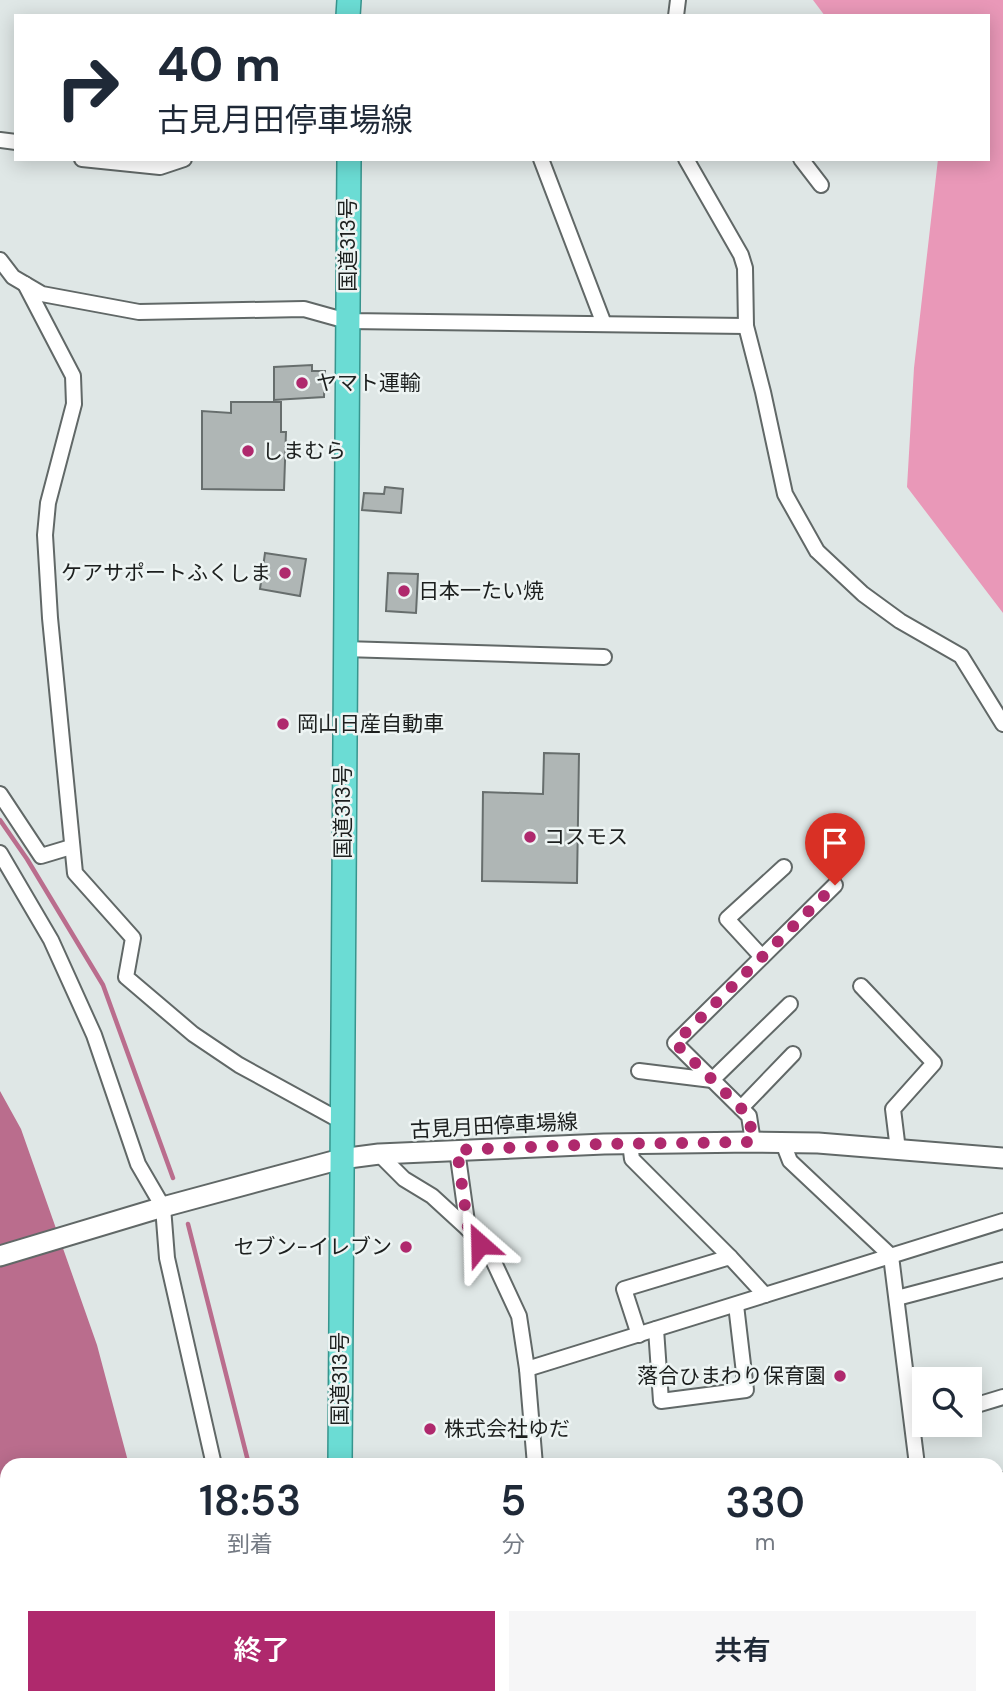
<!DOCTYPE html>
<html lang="ja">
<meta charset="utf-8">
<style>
body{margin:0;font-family:"DM Sans","Noto Sans JP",sans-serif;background:#f6f6f7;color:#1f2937;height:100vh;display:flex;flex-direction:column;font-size:26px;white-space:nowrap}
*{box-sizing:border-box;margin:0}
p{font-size:23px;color:#747a83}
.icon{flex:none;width:38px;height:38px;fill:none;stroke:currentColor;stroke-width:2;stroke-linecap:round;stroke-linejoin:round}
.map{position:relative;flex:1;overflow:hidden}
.drawer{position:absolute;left:0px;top:1458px;width:1004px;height:247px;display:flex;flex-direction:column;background:#fff;border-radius:21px 21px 0 0;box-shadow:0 4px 18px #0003}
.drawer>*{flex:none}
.banner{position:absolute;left:14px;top:14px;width:976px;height:147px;border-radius:0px;box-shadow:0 4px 18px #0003;background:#fff;color:#1f2937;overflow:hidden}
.fabs{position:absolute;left:912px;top:1367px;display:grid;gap:14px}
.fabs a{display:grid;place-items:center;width:70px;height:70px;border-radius:0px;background:#fff;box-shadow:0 4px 18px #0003;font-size:35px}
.pin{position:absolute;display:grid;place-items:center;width:60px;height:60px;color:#fff;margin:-72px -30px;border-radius:50% 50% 50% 0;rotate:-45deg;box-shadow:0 0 7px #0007}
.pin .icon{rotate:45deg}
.me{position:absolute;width:77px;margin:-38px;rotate:335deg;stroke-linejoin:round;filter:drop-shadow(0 0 5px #0008)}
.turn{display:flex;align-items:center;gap:24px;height:147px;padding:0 28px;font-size:32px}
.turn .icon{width:91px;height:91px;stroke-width:2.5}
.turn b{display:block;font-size:49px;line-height:60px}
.eta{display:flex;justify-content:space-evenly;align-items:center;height:119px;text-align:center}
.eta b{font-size:42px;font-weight:600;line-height:49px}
.action{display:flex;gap:14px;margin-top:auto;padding:14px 28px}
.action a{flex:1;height:80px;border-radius:0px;background:#af296d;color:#fff;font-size:28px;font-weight:600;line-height:80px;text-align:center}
.action a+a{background:#f6f6f7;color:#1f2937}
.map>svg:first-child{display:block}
.forest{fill:#e998b8}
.water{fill:#ba6d8d}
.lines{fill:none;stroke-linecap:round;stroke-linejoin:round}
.stream{stroke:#ba6d8d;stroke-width:4.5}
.river{stroke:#ba6d8d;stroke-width:28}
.building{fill:#afb6b5;stroke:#676e6d;stroke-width:2}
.minor-casing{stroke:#616867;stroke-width:18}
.secondary-casing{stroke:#616867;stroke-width:23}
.trunk-casing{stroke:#37958e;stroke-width:26}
.minor{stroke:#fff;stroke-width:14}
.secondary{stroke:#fff;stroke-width:19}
.trunk{stroke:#6bdcd4;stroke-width:23}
.route{stroke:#af296d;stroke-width:12;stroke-dasharray:0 21.6}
.poi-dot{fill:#af296d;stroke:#edf4f3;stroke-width:2.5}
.labels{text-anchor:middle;stroke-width:5;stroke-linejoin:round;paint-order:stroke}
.street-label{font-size:21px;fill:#1c1f1e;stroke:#edf4f3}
.poi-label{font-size:21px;fill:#1c1f1e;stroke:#edf4f3;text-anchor:start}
</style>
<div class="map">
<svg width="1003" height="1703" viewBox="0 0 1003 1703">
<rect width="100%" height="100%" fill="#dfe7e6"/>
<path class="forest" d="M813 0H1003V613L907 487 914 368 938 159H989V16H825Z"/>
<path class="water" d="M0 1091 21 1129 97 1345 129 1465H7V1698H191L192 1703H0Z"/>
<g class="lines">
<g class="stream">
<path d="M0 820 27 859 103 985 173 1178"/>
<path d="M188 1224 249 1465"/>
</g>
<path class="river" d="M256 1698 264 1703"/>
</g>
<g class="building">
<path d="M312 365V371H325L324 397 274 400V367Z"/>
<path d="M231 402H281V432H286L284 490 202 489V411L231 413Z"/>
<path d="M385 487 403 489 401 513 362 510 364 493 384 494Z"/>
<path d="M265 553 306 559 300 596 260 589Z"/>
<path d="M388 573 418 574 416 613 386 611Z"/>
<path d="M544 753 579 754 577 883 482 881 483 792 543 794Z"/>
</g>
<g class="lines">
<g class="minor-casing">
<g id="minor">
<path d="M676 16 678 0"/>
<path d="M0 140 16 142"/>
<path d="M82 159 160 167 184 159"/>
<path d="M541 159 604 324"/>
<path d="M686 159 741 255 745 268 746 326 763 392 785 494 817 551 863 594 900 621 961 656 1003 724"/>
<path d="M801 159 821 185"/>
<path d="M0 260 13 277 42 294 139 312 304 309 347 321 746 326"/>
<path d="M25 284 73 376 74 404 48 503 45 535 50 618 75 873 133 938 126 977 193 1034 239 1065 341 1121"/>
<path d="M344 649 604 657"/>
<path d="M0 794 41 856 71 847"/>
<path d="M0 853 51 940 94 1035 138 1164 163 1207 167 1258 214 1465"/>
<path d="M762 957 727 919 784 867"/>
<path d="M861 986 934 1063 893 1109 898 1150"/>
<path d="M639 1071 712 1080 790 1004"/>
<path d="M741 1108 793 1054"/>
<path d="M753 1142 749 1116 675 1043 835 885"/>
<path d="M630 1143 632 1159 730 1257"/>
<path d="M783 1143 790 1161 891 1256 917 1465"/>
<path d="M457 1150 468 1229"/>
<path d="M379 1154 404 1179 432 1196 468 1229 492 1258 519 1316 527 1369 535 1465"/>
<path d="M897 1298 1003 1270"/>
<path d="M656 1329 661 1401 746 1390 736 1305"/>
<path d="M639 1335 624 1289 730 1257 765 1295"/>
<path d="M527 1369 1003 1221"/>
<path d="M970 1407 1003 1397"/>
<path d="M998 1481 1003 1480"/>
<path d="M998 1595 1003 1596"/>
<path d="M294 1698 299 1703"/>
<path d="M548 1698V1703"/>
</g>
</g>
<g class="secondary-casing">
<path id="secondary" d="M0 1256 163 1207 341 1159 379 1154 604 1144 753 1142 818 1143 1003 1158"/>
</g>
<g class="trunk-casing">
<g id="trunk">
<path d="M348 16 349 0"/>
<path d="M340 1465 349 159"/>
<path d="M339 1703V1698"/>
</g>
</g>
<use href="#minor" class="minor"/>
<use href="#secondary" class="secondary"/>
<use href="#trunk" class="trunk"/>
</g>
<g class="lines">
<path class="route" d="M480 1244 468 1228 457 1150 604 1144 753 1142 749 1116 675 1043 835 885"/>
</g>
<g class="poi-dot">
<circle cx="302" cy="383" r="7"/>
<circle cx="248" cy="451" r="7"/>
<circle cx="285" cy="573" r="7"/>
<circle cx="404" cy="591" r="7"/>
<circle cx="283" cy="724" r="7"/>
<circle cx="530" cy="837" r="7"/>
<circle cx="406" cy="1247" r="7"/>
<circle cx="840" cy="1376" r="7"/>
<circle cx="430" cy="1429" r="7"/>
</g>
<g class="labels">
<g class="street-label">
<text transform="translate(348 245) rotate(-90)" y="7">国道313号</text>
<text transform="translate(343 812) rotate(-90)" y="7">国道313号</text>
<text transform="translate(494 1126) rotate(-3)" y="7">古見月田停車場線</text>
<text transform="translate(340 1379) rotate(-90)" y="7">国道313号</text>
</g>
<g class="poi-label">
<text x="316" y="390">ヤマト運輸</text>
<text x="262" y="458">しまむら</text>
<text x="271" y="580" text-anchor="end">ケアサポートふくしま</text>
<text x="418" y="598">日本一たい焼</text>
<text x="297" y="731">岡山日産自動車</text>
<text x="544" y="844">コスモス</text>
<text x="392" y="1254" text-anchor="end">セブン-イレブン</text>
<text x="826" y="1383" text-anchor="end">落合ひまわり保育園</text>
<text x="444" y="1436">株式会社ゆだ</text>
</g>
</g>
</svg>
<div class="fabs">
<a><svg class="icon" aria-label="search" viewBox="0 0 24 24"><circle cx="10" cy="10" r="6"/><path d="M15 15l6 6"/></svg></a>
</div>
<div class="pin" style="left:835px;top:885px;background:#d93025"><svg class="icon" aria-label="arrive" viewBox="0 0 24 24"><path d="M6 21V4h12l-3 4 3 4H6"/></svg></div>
<svg class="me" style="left:480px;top:1244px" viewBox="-20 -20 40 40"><path d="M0-17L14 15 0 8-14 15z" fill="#af296d" stroke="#fff" stroke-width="4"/></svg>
<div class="banner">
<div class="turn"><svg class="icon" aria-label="right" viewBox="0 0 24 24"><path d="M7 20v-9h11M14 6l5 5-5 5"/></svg><div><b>40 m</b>古見月田停車場線</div></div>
</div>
<section class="drawer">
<div class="eta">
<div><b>18:53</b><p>到着</p></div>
<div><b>5</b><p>分</p></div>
<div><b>330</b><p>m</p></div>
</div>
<div class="action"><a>終了</a><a>共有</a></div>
</section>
</div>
